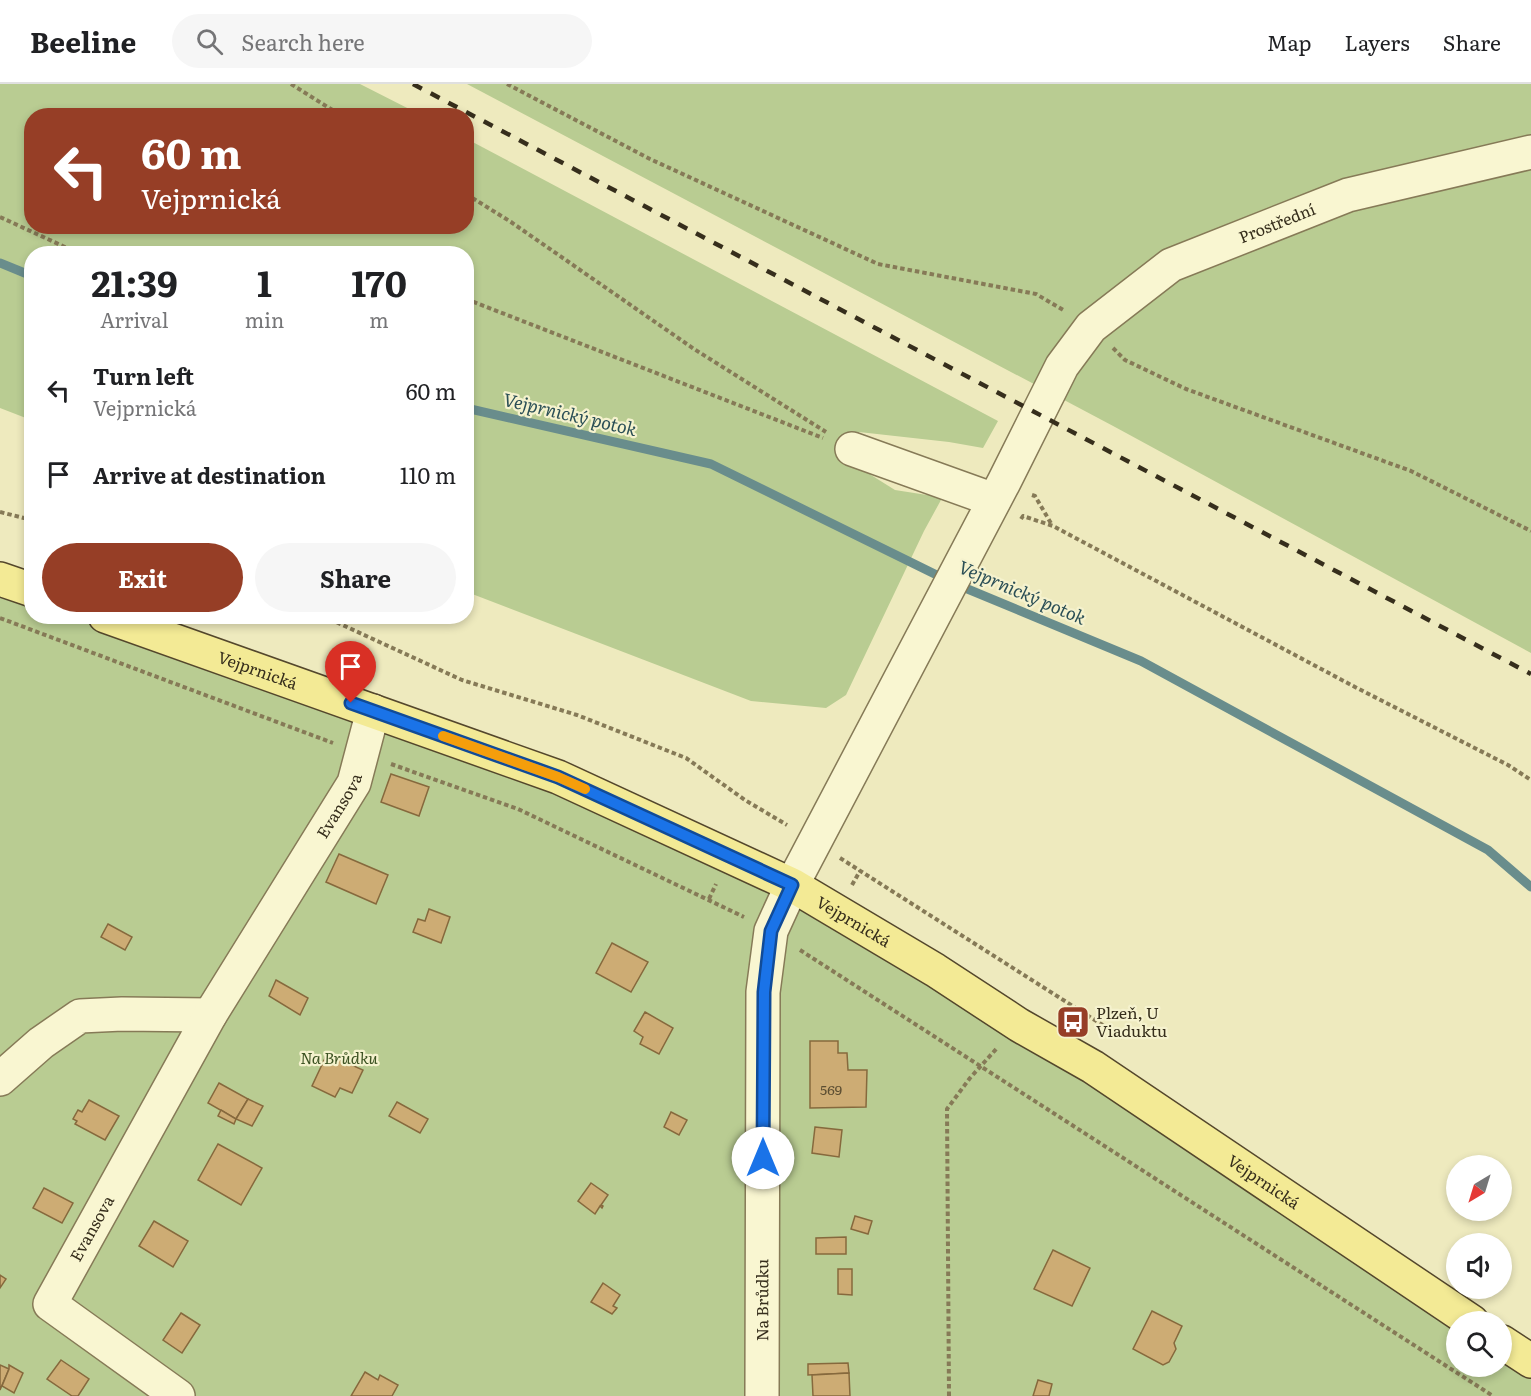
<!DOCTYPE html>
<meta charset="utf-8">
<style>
body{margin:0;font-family:Literata,serif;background:#f6f6f6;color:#202124;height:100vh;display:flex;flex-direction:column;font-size:22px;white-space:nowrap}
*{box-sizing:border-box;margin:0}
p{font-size:20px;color:#757577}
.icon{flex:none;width:33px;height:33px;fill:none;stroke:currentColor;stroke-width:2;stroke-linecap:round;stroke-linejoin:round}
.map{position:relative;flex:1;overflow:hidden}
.sheet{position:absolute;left:24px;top:162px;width:450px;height:378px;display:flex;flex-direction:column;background:#fff;border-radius:24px;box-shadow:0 3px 9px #0003}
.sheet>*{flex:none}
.banner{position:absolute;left:24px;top:24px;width:450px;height:126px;border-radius:24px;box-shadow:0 3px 9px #0003;background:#963e26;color:#fff;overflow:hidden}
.needle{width:39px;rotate:218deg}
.fabs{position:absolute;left:1446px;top:1071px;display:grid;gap:12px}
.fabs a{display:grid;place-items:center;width:66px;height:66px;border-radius:50%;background:#fff;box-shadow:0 3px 9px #0003;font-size:30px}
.pin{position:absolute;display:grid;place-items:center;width:51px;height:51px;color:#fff;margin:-62px -26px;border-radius:50% 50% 50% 0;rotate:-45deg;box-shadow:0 0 6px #0007}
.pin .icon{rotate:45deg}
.me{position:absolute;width:66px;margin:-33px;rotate:0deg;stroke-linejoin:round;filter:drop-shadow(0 0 4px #0008)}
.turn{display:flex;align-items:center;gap:21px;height:126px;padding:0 18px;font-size:27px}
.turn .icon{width:78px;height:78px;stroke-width:2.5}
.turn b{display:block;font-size:42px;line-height:51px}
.eta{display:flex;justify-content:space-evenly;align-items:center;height:102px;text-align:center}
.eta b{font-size:36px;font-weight:700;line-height:42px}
.cta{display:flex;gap:12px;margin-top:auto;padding:12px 18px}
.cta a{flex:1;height:69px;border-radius:36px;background:#963e26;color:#fff;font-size:24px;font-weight:700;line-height:69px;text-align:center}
.cta a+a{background:#f6f6f6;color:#202124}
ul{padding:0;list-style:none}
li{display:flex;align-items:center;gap:18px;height:84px;padding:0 18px}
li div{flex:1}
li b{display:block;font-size:22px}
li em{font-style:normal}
header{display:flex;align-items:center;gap:36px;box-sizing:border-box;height:84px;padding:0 30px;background:#fff;border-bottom:2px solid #e0e0e0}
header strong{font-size:28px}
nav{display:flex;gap:33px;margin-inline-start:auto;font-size:21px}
.search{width:420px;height:54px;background:#f6f6f6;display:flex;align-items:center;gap:15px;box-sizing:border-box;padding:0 21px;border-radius:33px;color:#757577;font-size:22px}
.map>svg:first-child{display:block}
.green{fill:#b9cc92}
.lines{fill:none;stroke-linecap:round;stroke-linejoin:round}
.stream{stroke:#698d8c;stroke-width:9}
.building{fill:#cdac74;stroke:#86693d;stroke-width:1.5}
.minor-casing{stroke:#867a57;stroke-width:36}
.major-casing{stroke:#54472c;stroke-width:36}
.path{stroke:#867a57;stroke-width:4;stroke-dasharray:4.5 3;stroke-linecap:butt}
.minor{stroke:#f9f6d1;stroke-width:33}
.major{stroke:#f3ea95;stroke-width:33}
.rail{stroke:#362e1c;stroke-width:4.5;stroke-dasharray:10 10;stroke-linecap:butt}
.route-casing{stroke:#114b97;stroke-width:15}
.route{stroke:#1a73e8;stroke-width:10}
.slow{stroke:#f59e0b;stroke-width:10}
.labels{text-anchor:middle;stroke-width:4.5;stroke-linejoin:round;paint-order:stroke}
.number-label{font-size:14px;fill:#5c4e32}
.street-label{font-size:16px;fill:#362e1c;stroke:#f5f2ce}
.poi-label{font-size:16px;fill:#362e1c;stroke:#f5f2ce;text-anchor:start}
.park-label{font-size:16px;font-style:italic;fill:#3c5222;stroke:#f5f2ce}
.water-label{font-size:18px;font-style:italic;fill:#2b4f56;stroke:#f5f2ce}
</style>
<header>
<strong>Beeline</strong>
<div class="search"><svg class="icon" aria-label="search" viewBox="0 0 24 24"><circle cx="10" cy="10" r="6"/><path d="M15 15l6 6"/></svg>Search here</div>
<nav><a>Map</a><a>Layers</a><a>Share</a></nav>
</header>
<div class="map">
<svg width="1531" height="1312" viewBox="0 0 1531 1312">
<rect width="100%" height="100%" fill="#eeeabe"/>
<g class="green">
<path d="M0 0H360L421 31 32 32V142H466L467 55 998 337 983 364 949 358 859 348 852 365V373L871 391 895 406 927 411 947 405 924 447 846 611 826 624 751 617 467 508 466 170H32L31 336 0 324Z"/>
<path d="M467 0H1531V569L1115 343Z"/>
<path d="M0 495 31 506 32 532 105 533 792 801 1456 1238V1282H1502V1258L1531 1277V1312H0Z"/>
</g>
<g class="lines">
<g class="stream">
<path d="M0 179 32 192"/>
<path d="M466 324 711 380 953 499 1141 577 1488 766 1531 803"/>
</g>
</g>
<g class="building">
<path d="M391 690 429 703 419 732 381 718Z"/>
<path d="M339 770 388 791 376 820 326 798Z"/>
<path d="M429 825 450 833 441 859 413 848 418 835 425 837Z"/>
<path d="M108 840 132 853 125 866 101 853Z"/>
<path d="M612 859 648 878 631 908 596 889Z"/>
<path d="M276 896 308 914 300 931 269 912Z"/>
<path d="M645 928 673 944 659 970 640 960 643 953 634 947Z"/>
<path d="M810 957H838V969H847L848 986H867L866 1023 810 1024Z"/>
<path d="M327 970 363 986 352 1009 340 1004 335 1013 312 1002Z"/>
<path d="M219 999 248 1015 236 1035 208 1019Z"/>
<path d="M248 1015 263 1022 252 1042 236 1035Z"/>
<path d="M89 1016 119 1032 105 1056 75 1040 77 1037 73 1035 78 1026 82 1028Z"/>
<path d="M397 1018 428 1035 420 1049 389 1032Z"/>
<path d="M221 1026 236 1035 234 1040 218 1032Z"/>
<path d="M671 1028 687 1036 679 1051 664 1043Z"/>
<path d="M815 1043 842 1046 839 1073 812 1069Z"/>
<path d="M218 1060 262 1084 241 1121 198 1096Z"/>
<path d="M591 1099 608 1111 601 1121 603 1122 602 1124 600 1122 595 1130 578 1117Z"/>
<path d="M44 1104 73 1119 62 1139 33 1124Z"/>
<path d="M855 1132 872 1137 868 1150 851 1145Z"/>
<path d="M154 1137 188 1157 173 1183 139 1162Z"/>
<path d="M846 1153V1170H816V1154Z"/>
<path d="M1053 1166 1090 1184 1072 1222 1034 1205Z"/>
<path d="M838 1185H852V1211L838 1210Z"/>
<path d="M0 1191 6 1195 0 1204Z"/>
<path d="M603 1199 620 1211 613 1222 617 1224 612 1230 591 1218Z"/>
<path d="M1152 1227 1182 1242 1174 1259 1176 1265 1169 1278 1163 1281 1133 1265Z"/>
<path d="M181 1229 200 1241 182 1269 163 1256Z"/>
<path d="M61 1276 89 1295 78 1312H72L47 1295Z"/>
<path d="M848 1279 849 1289 808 1291V1280Z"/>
<path d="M0 1281 9 1285 0 1306Z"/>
<path d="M9 1281 23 1289 14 1309 2 1302 9 1285Z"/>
<path d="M365 1288 378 1296 380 1291 398 1301 392 1312H351Z"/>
<path d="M849 1289 850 1312H813L812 1291Z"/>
<path d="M1038 1296 1052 1300 1049 1312H1033Z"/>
</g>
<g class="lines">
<g class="minor-casing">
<g id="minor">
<path d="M852 365 994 416"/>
<path d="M0 995 41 959 80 932 122 930 210 931"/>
<path id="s1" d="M178 1312 50 1220 210 931 354 699 373 627"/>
<path id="s2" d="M762 1312 763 908 771 847 792 801 1004 398 1062 282 1091 243 1171 181 1348 111 1531 68"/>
</g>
</g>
<g class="major-casing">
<g id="major">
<path d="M0 495 32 506"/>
<path id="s3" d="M105 532 558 693 792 801 935 886 1019 941 1093 983 1472 1238"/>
<path d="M1502 1258 1531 1277"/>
</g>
</g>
<g class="path">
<path d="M291 0 342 32"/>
<path d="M507 0 650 75 878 180 1036 210 1065 227"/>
<path d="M466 110 511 138 694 265 826 348"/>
<path d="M0 133 80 170"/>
<path d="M466 215 823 354"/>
<path d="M1113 264 1125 276 1186 305 1411 387 1531 447"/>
<path d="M1032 411 1035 412 1052 441"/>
<path d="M0 428 32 436"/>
<path d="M1021 435 1023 432 1053 442 1355 603 1508 681 1531 696"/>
<path d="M323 532 462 596 577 631 686 674 745 716 787 741"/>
<path d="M0 534 333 659"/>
<path d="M391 680 518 725 744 833"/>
<path d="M840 774 1123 954"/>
<path d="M852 801 860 787"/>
<path d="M709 815 716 800"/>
<path d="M800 866 1493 1312"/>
<path d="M949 1312 947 1025 970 994 998 963"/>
</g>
<use href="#minor" class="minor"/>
<use href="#major" class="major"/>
<path class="rail" d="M413 0 1531 590"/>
</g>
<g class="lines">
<g class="route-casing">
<path id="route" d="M351 619 558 693 792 801 771 847 764 908 763 1074"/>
</g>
<use href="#route" class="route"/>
<path class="slow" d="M443 652 558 693 585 705"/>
</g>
<defs>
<g id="bus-square" transform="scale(1.725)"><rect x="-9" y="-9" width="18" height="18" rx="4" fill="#963e26" stroke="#f5f2ce"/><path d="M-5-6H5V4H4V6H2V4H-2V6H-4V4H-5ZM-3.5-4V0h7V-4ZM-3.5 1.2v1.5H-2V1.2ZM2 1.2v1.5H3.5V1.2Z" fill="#fff"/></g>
</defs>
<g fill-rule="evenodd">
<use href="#bus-square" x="1073" y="938"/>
</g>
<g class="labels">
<g class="number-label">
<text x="831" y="1011">569</text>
</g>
<g class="street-label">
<text dy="6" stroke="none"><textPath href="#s2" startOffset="1365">Prostřední</textPath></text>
<text dy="6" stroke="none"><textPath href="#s3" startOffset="162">Vejprnická</textPath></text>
<text dy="6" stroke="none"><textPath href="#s1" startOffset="734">Evansova</textPath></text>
<text dy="6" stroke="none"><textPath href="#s3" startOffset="810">Vejprnická</textPath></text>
<text dy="6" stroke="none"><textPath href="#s3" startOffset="1296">Vejprnická</textPath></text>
<text dy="6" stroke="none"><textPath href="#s1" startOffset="244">Evansova</textPath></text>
<text dy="6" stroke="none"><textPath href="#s2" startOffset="96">Na Brůdku</textPath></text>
</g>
<g class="poi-label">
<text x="1096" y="935">Plzeň, U<tspan x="1096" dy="18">Viaduktu</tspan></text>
</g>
<g class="park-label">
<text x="339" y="980">Na Brůdku</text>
</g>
<g class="water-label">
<text transform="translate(570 331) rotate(13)" y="6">Vejprnický potok</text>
<text transform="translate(1022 509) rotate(23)" y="6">Vejprnický potok</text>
</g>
</g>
</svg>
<div class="fabs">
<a><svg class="needle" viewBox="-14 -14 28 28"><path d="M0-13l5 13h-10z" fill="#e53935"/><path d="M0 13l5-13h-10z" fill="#757577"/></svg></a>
<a><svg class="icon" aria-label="sound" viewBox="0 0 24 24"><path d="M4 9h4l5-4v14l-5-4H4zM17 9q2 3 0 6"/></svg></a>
<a><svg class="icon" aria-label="search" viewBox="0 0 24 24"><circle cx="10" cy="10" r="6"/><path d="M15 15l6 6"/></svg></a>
</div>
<div class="pin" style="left:351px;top:619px;background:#d93025"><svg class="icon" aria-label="arrive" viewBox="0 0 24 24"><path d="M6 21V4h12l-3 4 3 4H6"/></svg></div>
<svg class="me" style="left:763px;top:1074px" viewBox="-20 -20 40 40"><circle r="19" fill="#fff"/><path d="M0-13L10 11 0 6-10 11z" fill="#1a73e8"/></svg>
<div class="banner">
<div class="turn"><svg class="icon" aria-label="left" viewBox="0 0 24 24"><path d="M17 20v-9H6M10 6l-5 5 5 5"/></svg><div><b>60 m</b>Vejprnická</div></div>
</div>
<section class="sheet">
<div class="eta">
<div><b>21:39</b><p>Arrival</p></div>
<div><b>1</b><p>min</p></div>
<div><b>170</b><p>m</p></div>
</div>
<ul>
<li><svg class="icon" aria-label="left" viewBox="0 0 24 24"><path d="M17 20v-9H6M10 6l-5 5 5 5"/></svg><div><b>Turn left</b><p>Vejprnická</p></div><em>60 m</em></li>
<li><svg class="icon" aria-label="arrive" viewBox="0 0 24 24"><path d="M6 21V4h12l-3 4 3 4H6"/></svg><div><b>Arrive at destination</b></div><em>110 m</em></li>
</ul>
<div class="cta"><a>Exit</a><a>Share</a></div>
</section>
</div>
